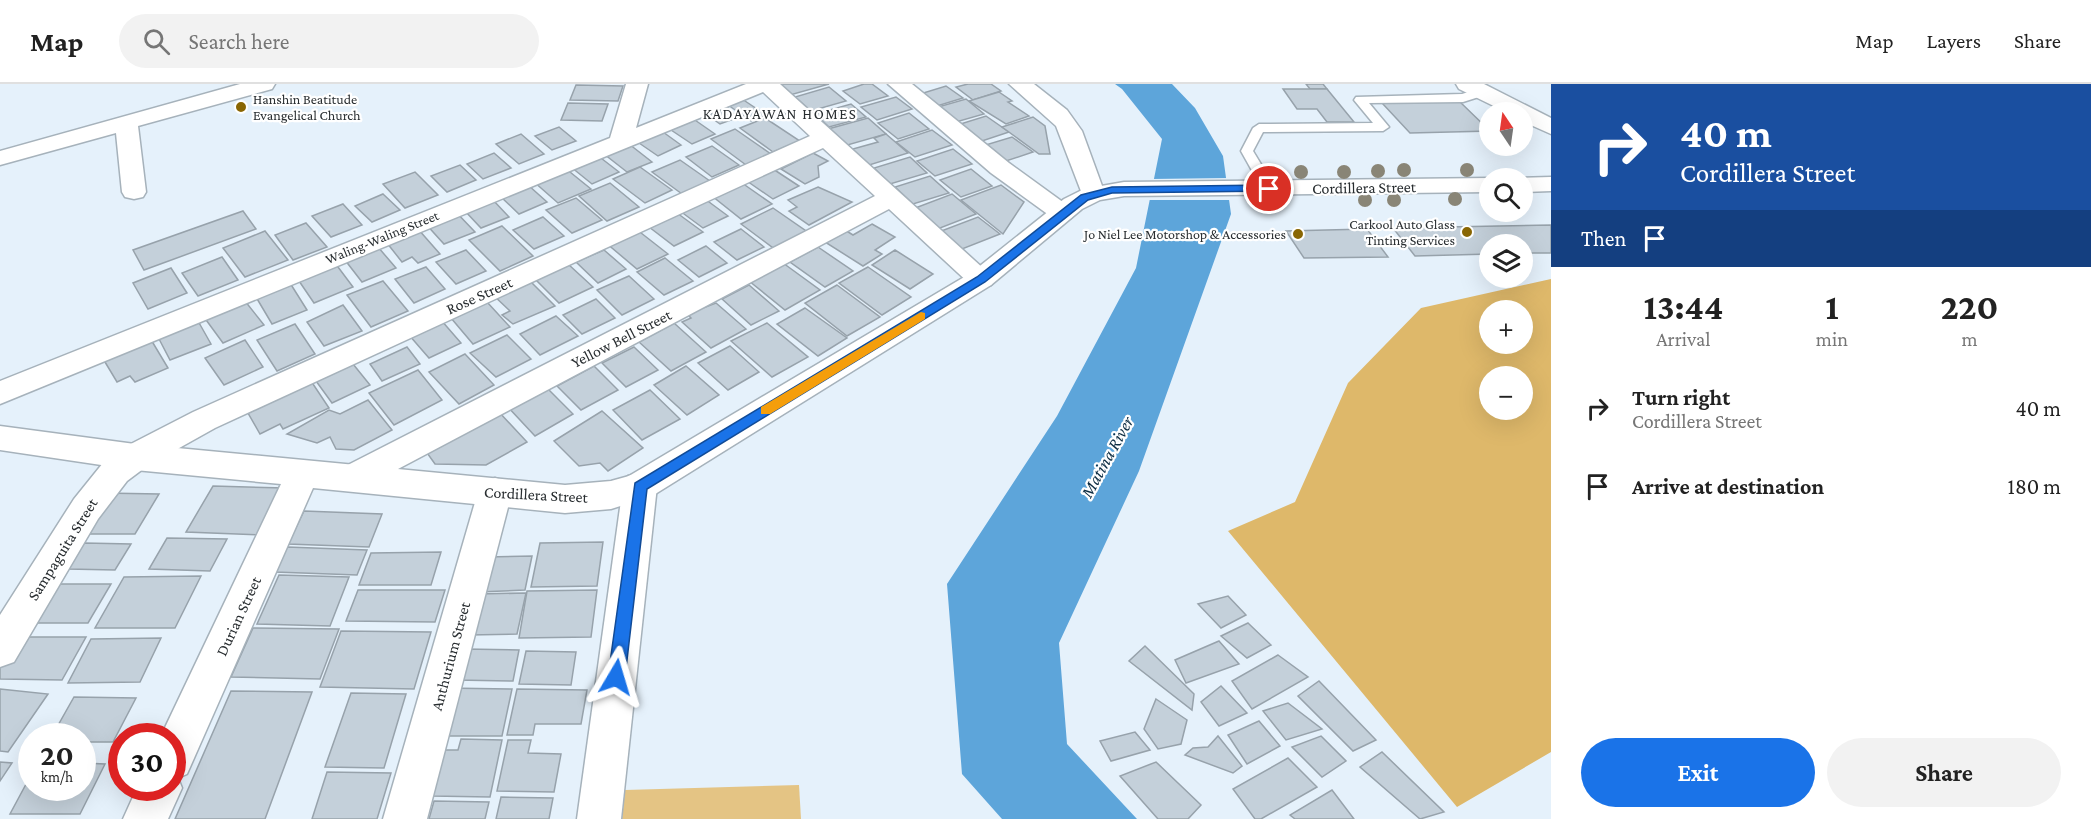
<!DOCTYPE html>
<meta charset="utf-8">
<style>
body{margin:0;font-family:"Crimson Pro",serif;background:#f2f2f2;color:#222;height:100vh;display:flex;flex-direction:column;font-size:22px;white-space:nowrap}
*{box-sizing:border-box;margin:0}
p{font-size:20px;color:#767676}
.icon{flex:none;width:33px;height:33px;fill:none;stroke:currentColor;stroke-width:2;stroke-linecap:round;stroke-linejoin:round}
.map{position:relative;flex:1;overflow:hidden}
.sheet{display:flex;flex-direction:column;background:#fff;width:540px}
.sheet>*{flex:none}
.guide{background:#1a4fa0;color:#fff;overflow:hidden}
.needle{width:39px;rotate:347deg}
.fabs{position:absolute;left:1479px;top:18px;display:grid;gap:12px}
.fabs a{display:grid;place-items:center;width:54px;height:54px;border-radius:50%;background:#fff;box-shadow:0 6px 24px #0002;font-size:30px}
.speed{position:absolute;left:18px;top:639px;display:flex;gap:12px;font-size:30px;font-weight:700;text-align:center}
.speed>*{display:grid;place-content:center;width:78px;height:78px;border-radius:50%;background:#fff;box-shadow:0 6px 24px #0002;line-height:1}
.speed small{font-size:15px;font-weight:400}
.speed .limit{border:9px solid #d22;background:#fff;color:#111}
.pin{position:absolute;display:grid;place-items:center;width:51px;height:51px;color:#fff;margin:-26px;border:3px solid #fff;border-radius:50%;box-shadow:0 2px 6px #0007}
.me{position:absolute;width:66px;margin:-33px;rotate:7deg;stroke-linejoin:round;filter:drop-shadow(0 0 4px #0008)}
.turn{display:flex;align-items:center;gap:21px;height:126px;padding:0 30px;font-size:27px}
.turn .icon{width:78px;height:78px;stroke-width:2.5}
.turn b{display:block;font-size:42px;line-height:51px}
.then{display:flex;align-items:center;height:57px;padding:0 30px;background:#0003;gap:12px;font-size:22px}
.eta{display:flex;justify-content:space-evenly;align-items:center;height:102px;text-align:center}
.eta b{font-size:36px;font-weight:700;line-height:42px}
.action{display:flex;gap:12px;margin-top:auto;padding:12px 30px}
.action a{flex:1;height:69px;border-radius:36px;background:#1a73e8;color:#fff;font-size:24px;font-weight:700;line-height:69px;text-align:center}
.action a+a{background:#f2f2f2;color:#222}
ul{padding:0;list-style:none}
li{display:flex;align-items:center;gap:18px;height:78px;padding:0 30px}
li div{flex:1}
li b{display:block;font-size:22px}
li em{font-style:normal}
header{display:flex;align-items:center;gap:36px;box-sizing:border-box;height:84px;padding:0 30px;background:#fff;border-bottom:2px solid #e0e0e0}
header strong{font-size:28px}
nav{display:flex;gap:33px;margin-inline-start:auto;font-size:21px}
.search{width:420px;height:54px;background:#f2f2f2;display:flex;align-items:center;gap:15px;box-sizing:border-box;padding:0 21px;border-radius:33px;color:#767676;font-size:22px}
main{display:flex;flex:1;min-height:0}
.map>svg:first-child{display:block}
.green{fill:#e4c484}
.forest{fill:#deb86a;fill-rule:evenodd}
.water{fill:#5da5da}
.pier{fill:#e5f1fb}
.building{fill:#c4d0da;stroke:#97a2ab;stroke-width:1.5}
.lines{fill:none;stroke-linecap:round;stroke-linejoin:round}
.service-casing{stroke:#a6b2bb;stroke-width:3}
.minor-casing{stroke:#a6b2bb;stroke-width:3}
.tertiary-casing{stroke:#a6b2bb;stroke-width:3}
.secondary-casing{stroke:#a6b2bb;stroke-width:3}
.service{fill:#fff;fill-rule:evenodd}
.minor{fill:#fff;fill-rule:evenodd}
.tertiary{fill:#fff;fill-rule:evenodd}
.secondary{fill:#fff;fill-rule:evenodd}
.tree{fill:#898576}
.route{fill:#1a73e8;stroke:#114b97;stroke-width:1.5}
.slow{fill:#f59e0b}
.poi-dot{fill:#896603;stroke:#fff;stroke-width:2}
.labels{text-anchor:middle;stroke-width:4.5;stroke-linejoin:round;paint-order:stroke}
.far-poi-label{font-size:14px;fill:#282d30;stroke:#fff;text-anchor:end}
.far-street-label{font-size:14px;fill:#282d30;stroke:#fff}
.far-neighbourhood-label{font-size:15px;letter-spacing:1.5px;fill:#282d30;stroke:#fff}
.street-label{font-size:16px;fill:#282d30;stroke:#fff}
.water-label{font-size:18px;font-style:italic;fill:#0e2e44;stroke:#fff}
</style>
<header>
<strong>Map</strong>
<div class="search"><svg class="icon" aria-label="search" viewBox="0 0 24 24"><circle cx="10" cy="10" r="6"/><path d="M15 15l6 6"/></svg>Search here</div>
<nav><a>Map</a><a>Layers</a><a>Share</a></nav>
</header>
<main>
<div class="map">
<svg width="1551" height="735" viewBox="0 0 1551 735">
<rect width="100%" height="100%" fill="#e5f1fb"/>
<path class="green" d="M799 701 801 735H622L625 706Z"/>
<path class="forest" d="M1551 195V668L1457 723 1228 447 1295 418 1348 299 1421 224ZM1490 226H1522V260H1490ZM1490 292H1522V326H1490Z"/>
<path class="water" d="M1115 0H1172L1195 24 1223 72 1231 130 1139 387 1059 559 1067 660 1137 735H1002L962 690 947 500 1057 332 1136 184 1162 55 1122 5Z"/>
<path class="pier" d="M1229 94 1232 116H1147L1151 95Z"/>
<g class="building">
<path d="M778 0H829L790 11Z"/>
<path d="M864 0H872L888 12 860 20 843 7Z"/>
<path d="M968 0H991L1001 7 973 16 956 3Z"/>
<path d="M1306 0H1323L1327 5H1310Z"/>
<path d="M576 1 623 2 618 17 570 16Z"/>
<path d="M946 2 963 14 937 22 920 10Z"/>
<path d="M829 3 846 17 811 27 795 13Z"/>
<path d="M1283 5H1327L1354 38H1327L1317 25H1297Z"/>
<path d="M999 8 1012 17 1008 18 1029 32 1006 40 969 17Z"/>
<path d="M896 13 912 25 877 36 861 23Z"/>
<path d="M742 15 766 31 751 37 728 21Z"/>
<path d="M966 15 984 30 949 40 931 25Z"/>
<path d="M1459 17 1490 47 1410 49 1382 19Z"/>
<path d="M568 19 608 20 602 37 561 36Z"/>
<path d="M851 20 866 33 829 43 815 30Z"/>
<path d="M721 21 739 33 720 40 703 28Z"/>
<path d="M909 29 929 45 898 55 878 39Z"/>
<path d="M986 32 1009 48 976 59 954 42Z"/>
<path d="M1033 33 1045 42 1050 70H1039L1002 43Z"/>
<path d="M692 34 715 50 692 60 668 44Z"/>
<path d="M765 34 800 57 773 68 740 44Z"/>
<path d="M868 34 886 50 844 62 828 45Z"/>
<path d="M559 43 576 57 552 66 535 52Z"/>
<path d="M735 45 771 70 746 81 711 55Z"/>
<path d="M932 46 952 61 915 73 896 58Z"/>
<path d="M663 48 681 61 658 72 639 59Z"/>
<path d="M521 50 544 70 519 80 496 60Z"/>
<path d="M886 50 908 69 866 82 849 66 878 58 874 54Z"/>
<path d="M1012 53 1033 68 1000 79 979 63Z"/>
<path d="M629 60 652 78 627 88 604 70Z"/>
<path d="M712 62 739 81 712 93 686 73Z"/>
<path d="M953 65 972 80 935 92 917 77Z"/>
<path d="M494 69 511 84 483 95 467 80Z"/>
<path d="M813 69 828 77 818 82 819 93 805 100 781 85Z"/>
<path d="M597 71 619 88 592 100 571 83Z"/>
<path d="M910 73 927 89 890 100 874 84Z"/>
<path d="M680 76 710 97 682 110 652 88Z"/>
<path d="M460 81 476 96 447 108 431 92Z"/>
<path d="M640 83 672 106 645 119 613 95Z"/>
<path d="M770 83 799 102 773 115 744 95Z"/>
<path d="M565 84 591 105 558 119 533 97Z"/>
<path d="M971 85 992 102 961 113 940 96Z"/>
<path d="M415 88 438 111 405 124 383 100Z"/>
<path d="M930 92 949 109 913 120 895 103Z"/>
<path d="M610 99 639 123 607 137 579 112Z"/>
<path d="M742 99 772 120 741 135 712 112Z"/>
<path d="M528 101 547 118 519 130 500 112Z"/>
<path d="M1001 101 1024 118 1003 150 961 116Z"/>
<path d="M818 103 852 118 809 141 789 127 797 123 788 116Z"/>
<path d="M383 110 400 126 372 138 355 122Z"/>
<path d="M952 110 976 130 935 146 910 126Z"/>
<path d="M576 114 602 136 572 149 546 126Z"/>
<path d="M705 115 728 132 703 144 680 127Z"/>
<path d="M493 116 509 133 481 144 465 127Z"/>
<path d="M343 120 362 141 331 153 312 132Z"/>
<path d="M773 124 809 149 776 166 741 140Z"/>
<path d="M454 126 475 148 444 160 424 138Z"/>
<path d="M243 127 256 145 144 186 133 166Z"/>
<path d="M677 129 703 148 674 162 649 143Z"/>
<path d="M543 133 564 152 534 165 513 146Z"/>
<path d="M978 133 1000 150 957 167 936 149Z"/>
<path d="M306 139 327 163 293 176 275 151Z"/>
<path d="M872 140 895 153 875 166 882 170 863 182 825 158 845 146 853 151Z"/>
<path d="M1551 141V169H1522V160H1490V170L1415 172 1393 144Z"/>
<path d="M502 142 533 172 500 187 469 156Z"/>
<path d="M418 145 440 170 418 179 412 173 402 178 387 159Z"/>
<path d="M636 145 668 170 637 185 606 159Z"/>
<path d="M741 145 764 163 737 176 714 158Z"/>
<path d="M1367 145 1388 173 1304 174 1286 147Z"/>
<path d="M265 147 288 176 245 193 223 164Z"/>
<path d="M706 162 727 179 699 193 678 176Z"/>
<path d="M378 163 396 184 362 198 345 176Z"/>
<path d="M818 163 853 187 825 203 790 178Z"/>
<path d="M466 166 486 187 456 200 436 178Z"/>
<path d="M604 166 626 185 598 199 576 178Z"/>
<path d="M895 166 933 190 910 205 872 181Z"/>
<path d="M222 173 238 196 198 212 182 189Z"/>
<path d="M665 174 693 197 664 211 637 188Z"/>
<path d="M335 179 353 203 314 219 297 194Z"/>
<path d="M783 179 820 206 785 226 749 197Z"/>
<path d="M568 180 593 203 559 219 535 195Z"/>
<path d="M426 183 445 205 414 219 395 195Z"/>
<path d="M868 183 911 213 882 231 839 199Z"/>
<path d="M171 184 187 209 148 225 133 199Z"/>
<path d="M629 192 654 215 622 231 597 206Z"/>
<path d="M526 193 555 222 513 240 502 231 510 227 491 209Z"/>
<path d="M383 197 408 227 371 243 347 211Z"/>
<path d="M290 199 307 226 272 240 256 213Z"/>
<path d="M749 201 779 227 751 241 722 215Z"/>
<path d="M837 201 880 233 847 252 805 219Z"/>
<path d="M241 212 264 241 223 259 201 229Z"/>
<path d="M596 215 615 234 582 250 563 231Z"/>
<path d="M487 218 510 243 473 260 451 234Z"/>
<path d="M716 219 746 245 711 264 682 238 691 234 687 230Z"/>
<path d="M343 221 362 247 324 262 307 238Z"/>
<path d="M805 224 847 254 818 272 777 240Z"/>
<path d="M556 232 578 252 540 271 520 250Z"/>
<path d="M441 236 461 259 429 274 409 251Z"/>
<path d="M198 237 211 260 170 276 158 253Z"/>
<path d="M674 239 706 268 671 287 639 258Z"/>
<path d="M767 239 808 273 772 293 731 257Z"/>
<path d="M295 240 315 270 277 287 257 256Z"/>
<path d="M507 251 531 275 496 293 470 269Z"/>
<path d="M150 254 168 284 135 298 130 292 117 298 102 273Z"/>
<path d="M245 256 263 283 224 301 205 274Z"/>
<path d="M730 262 759 288 728 306 698 279Z"/>
<path d="M407 263 420 280 382 297 370 280Z"/>
<path d="M634 263 658 286 626 303 602 279Z"/>
<path d="M465 270 494 301 459 320 429 288Z"/>
<path d="M353 280 370 301 332 319 316 297Z"/>
<path d="M594 282 618 306 581 326 557 302Z"/>
<path d="M686 282 719 311 687 331 654 301Z"/>
<path d="M418 286 442 316 394 341 369 309Z"/>
<path d="M311 297 329 324 283 345 280 340 260 350 248 329 274 317 269 310Z"/>
<path d="M544 301 573 330 535 352 506 321Z"/>
<path d="M650 306 680 335 642 356 613 326Z"/>
<path d="M368 316 392 346 354 366 336 365 330 353 317 359 287 350 329 326 340 330Z"/>
<path d="M498 327 527 358 486 381 435 380 425 366Z"/>
<path d="M602 327 643 364 608 387 600 379 579 382 554 357Z"/>
<path d="M213 402 285 404 261 451 186 448Z"/>
<path d="M102 409 159 410 135 450H76Z"/>
<path d="M304 427 382 430 369 463 288 460Z"/>
<path d="M167 454 227 455 210 487 149 485Z"/>
<path d="M603 458 597 502 531 503 540 459Z"/>
<path d="M84 459 131 460 115 486 68 485Z"/>
<path d="M287 463 367 466 357 491 275 488Z"/>
<path d="M441 468 431 501H359L371 469Z"/>
<path d="M532 472 525 506 478 508 486 473Z"/>
<path d="M279 491 349 493 330 542 257 540Z"/>
<path d="M201 492 175 544H95L124 493Z"/>
<path d="M57 500H111L88 539H33Z"/>
<path d="M358 506H445L435 538 346 537Z"/>
<path d="M597 506 591 553 519 554 527 507Z"/>
<path d="M526 509 517 550 469 551 478 510Z"/>
<path d="M1228 512 1246 531 1221 544 1198 520Z"/>
<path d="M1248 539 1271 561 1247 574 1221 552Z"/>
<path d="M253 544 339 545 320 595 231 593Z"/>
<path d="M341 547 431 548 414 605 320 603Z"/>
<path d="M16 553H86L62 596 0 595V578Z"/>
<path d="M161 554 140 598 68 599 91 555Z"/>
<path d="M1219 557 1239 580 1186 599 1175 576Z"/>
<path d="M1145 562 1194 610 1192 626 1129 577Z"/>
<path d="M464 565 519 566 513 597 456 596Z"/>
<path d="M526 567 576 568 571 601 519 600Z"/>
<path d="M1278 571 1308 593 1252 625 1232 597Z"/>
<path d="M1319 597 1376 656 1353 667 1298 612Z"/>
<path d="M1221 602 1247 629 1219 642 1201 618Z"/>
<path d="M445 604 512 605 502 652H432Z"/>
<path d="M0 605 48 610 8 668 0 667Z"/>
<path d="M517 605 587 606 581 640H535L533 651H507Z"/>
<path d="M231 607 312 608 265 735H175Z"/>
<path d="M351 609 406 610 384 684 325 683Z"/>
<path d="M74 613 136 614 113 658H82V652H52Z"/>
<path d="M1156 615 1187 636 1181 660 1158 665 1144 645Z"/>
<path d="M1288 619 1322 645 1286 656 1263 627Z"/>
<path d="M1259 637 1280 662 1247 680 1228 651Z"/>
<path d="M1135 648 1150 666 1111 677 1100 657Z"/>
<path d="M1218 652 1242 682 1233 689 1185 671 1193 664 1208 663Z"/>
<path d="M1321 652 1346 677 1322 693 1292 663Z"/>
<path d="M461 655 502 656 490 713 432 712 445 666H458Z"/>
<path d="M508 656H531L528 669 561 670 554 708 497 707Z"/>
<path d="M1382 668 1444 728 1420 735 1360 683Z"/>
<path d="M1288 674 1317 703 1261 735H1255L1233 705Z"/>
<path d="M0 678 12 679 0 697Z"/>
<path d="M1156 678 1201 721 1188 735H1158L1120 692Z"/>
<path d="M82 679 105 680 80 730H10L32 689V704H82Z"/>
<path d="M327 688 391 689 377 735H312Z"/>
<path d="M1332 706 1354 735H1295L1290 731Z"/>
<path d="M501 713 553 714 549 735H496Z"/>
<path d="M434 717 489 718 485 735H429Z"/>
</g>
<g class="lines">
<g class="service-casing">
<path id="service" d="M1481 4 1487 8 1485 11 1463 18 1369 19 1389 43 1383 47 1263 48 1253 67 1276 105 1274 108H1264L1241 67 1253 44 1259 40 1373 39 1354 16 1356 13 1462 10Z"/>
</g>
<g class="minor-casing">
<g id="minor">
<path d="M240 0H275L272 5 138 42 146 108 143 113 134 115 125 113 122 108 116 49 0 81V67Z"/>
<path d="M626 0H648L636 44 746 0H780L995 195 991 201 981 204 971 201 889 125 364 403 352 407 340 403 335 394 340 385 875 112 823 64 215 344 147 382 127 397 98 435 14 578 0 583V531L74 415 103 379 123 364 193 328 810 52 763 8 0 320V297L610 54Z"/>
<path d="M888 0H912L1009 79 1071 124 1075 129 1071 134 1062 137 1053 134 991 89Z"/>
<path d="M1009 0H1034L1067 26 1082 47 1105 110 1102 115 1093 117 1084 115 1056 42Z"/>
<path d="M640 389 652 392 657 402 621 735H577L623 402 628 392Z"/>
<path d="M495 394 507 398 512 408 427 735H383L478 408 483 398Z"/>
</g>
</g>
<g class="tertiary-casing">
<g id="tertiary">
<path d="M1551 93V107L1522 108V94H1518Z"/>
<path d="M1490 94H1494H1490V108L1124 112 1100 116 1082 125 991 201 652 412 611 425 565 429 313 404 187 690 178 694 182 704 168 735H123L137 704H172V652H161L281 400 135 386 0 366V342L135 360 565 401 611 397 629 392 971 189 1064 115 1084 105 1124 98Z"/>
</g>
</g>
<g class="secondary-casing">
<path id="secondary" d="M1456 0H1484L1551 34V50L1522 37V28H1506L1459 5Z"/>
</g>
<use href="#service" class="service"/>
<use href="#minor" class="minor"/>
<use href="#tertiary" class="tertiary"/>
<use href="#secondary" class="secondary"/>
</g>
<g class="tree">
<circle cx="1404" cy="86" r="7"/>
<circle cx="1467" cy="86" r="7"/>
<circle cx="1378" cy="87" r="7"/>
<circle cx="1301" cy="88" r="7"/>
<circle cx="1344" cy="88" r="7"/>
<circle cx="1455" cy="115" r="7"/>
<circle cx="1365" cy="116" r="7"/>
<circle cx="1394" cy="116" r="7"/>
</g>
<path class="route" d="M1269 101 1272 102V107L1112 109 1088 116 985 198 647 405 625 593 622 599 616 601 611 599 608 593 635 399 977 193 1081 111 1112 103Z"/>
<path class="slow" d="M921 228 925 229V235L770 330H761V323Z"/>
<g class="poi-dot">
<circle cx="241" cy="23" r="6"/>
<circle cx="1467" cy="148" r="6"/>
<circle cx="1298" cy="150" r="6"/>
</g>
<g class="labels">
<g class="far-poi-label">
<text x="253" y="20" text-anchor="start">Hanshin Beatitude<tspan x="253" dy="16">Evangelical Church</tspan></text>
<text x="1455" y="145">Carkool Auto Glass<tspan x="1455" dy="16">Tinting Services</tspan></text>
<text x="1286" y="155">Jo Niel Lee Motorshop &amp; Accessories</text>
</g>
<g class="far-street-label">
<text transform="translate(382 153) rotate(-22)" y="5">Waling-Waling Street</text>
</g>
<g class="far-neighbourhood-label">
<text x="780" y="35">KADAYAWAN HOMES</text>
</g>
<g class="street-label">
<text transform="translate(1364 103) rotate(-1)" y="6">Cordillera Street</text>
<text transform="translate(479 211) rotate(-24)" y="6">Rose Street</text>
<text transform="translate(621 254) rotate(-27)" y="6">Yellow Bell Street</text>
<text transform="translate(536 410) rotate(3)" y="6">Cordillera Street</text>
<text transform="translate(62 465) rotate(-58)" y="6">Sampaguita Street</text>
<text transform="translate(238 532) rotate(-65)" y="6">Durian Street</text>
<text transform="translate(450 572) rotate(-75)" y="6">Anthurium Street</text>
</g>
<g class="water-label">
<text transform="translate(1107 373) rotate(-61)" y="6">Matina River</text>
</g>
</g>
</svg>
<div class="fabs">
<a><svg class="needle" viewBox="-14 -14 28 28"><path d="M0-13l5 13h-10z" fill="#e53935"/><path d="M0 13l5-13h-10z" fill="#767676"/></svg></a>
<a><svg class="icon" aria-label="search" viewBox="0 0 24 24"><circle cx="10" cy="10" r="6"/><path d="M15 15l6 6"/></svg></a>
<a><svg class="icon" aria-label="layers" viewBox="0 0 24 24"><path d="M12 4l9 5-9 5-9-5zM3 14l9 5 9-5"/></svg></a>
<a>+</a>
<a>−</a>
</div>
<div class="speed"><div>20<small>km/h</small></div><div class="limit">30</div></div>
<div class="pin" style="left:1269px;top:105px;background:#d93025"><svg class="icon" aria-label="arrive" viewBox="0 0 24 24"><path d="M6 21V4h12l-3 4 3 4H6"/></svg></div>
<svg class="me" style="left:616px;top:593px" viewBox="-20 -20 40 40"><path d="M0-17L14 15 0 8-14 15z" fill="#1a73e8" stroke="#fff" stroke-width="4"/></svg>
</div>
<section class="sheet">
<div class="guide">
<div class="turn"><svg class="icon" aria-label="right" viewBox="0 0 24 24"><path d="M7 20v-9h11M14 6l5 5-5 5"/></svg><div><b>40 m</b>Cordillera Street</div></div>
<div class="then">Then<svg class="icon" aria-label="arrive" viewBox="0 0 24 24"><path d="M6 21V4h12l-3 4 3 4H6"/></svg></div>
</div>
<div class="eta">
<div><b>13:44</b><p>Arrival</p></div>
<div><b>1</b><p>min</p></div>
<div><b>220</b><p>m</p></div>
</div>
<ul>
<li><svg class="icon" aria-label="right" viewBox="0 0 24 24"><path d="M7 20v-9h11M14 6l5 5-5 5"/></svg><div><b>Turn right</b><p>Cordillera Street</p></div><em>40 m</em></li>
<li><svg class="icon" aria-label="arrive" viewBox="0 0 24 24"><path d="M6 21V4h12l-3 4 3 4H6"/></svg><div><b>Arrive at destination</b></div><em>180 m</em></li>
</ul>
<div class="action"><a>Exit</a><a>Share</a></div>
</section>
</main>
